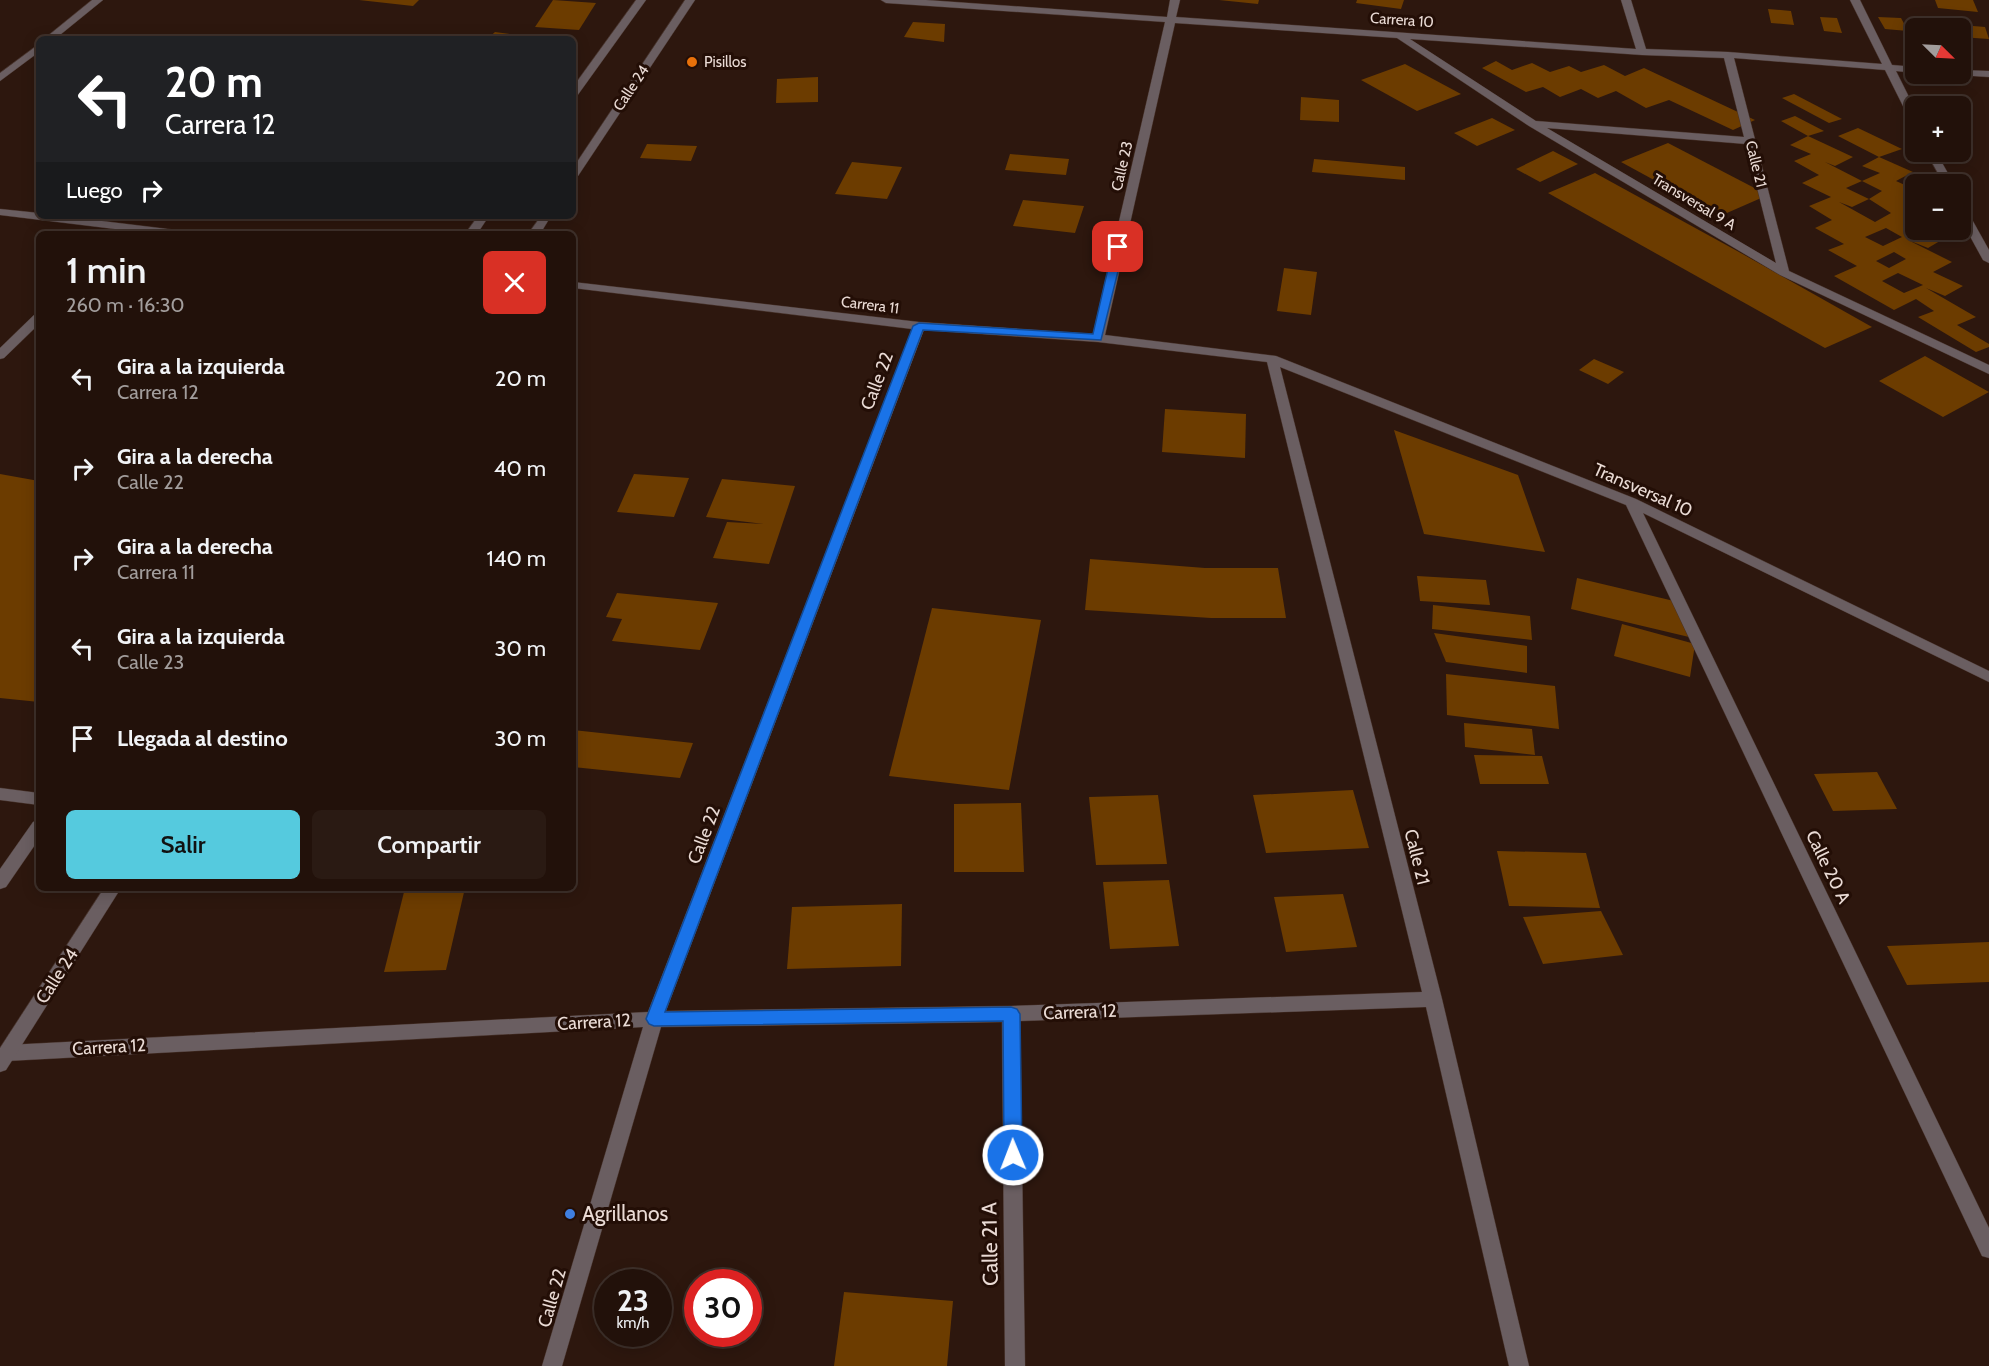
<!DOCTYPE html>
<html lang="es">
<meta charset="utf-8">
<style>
body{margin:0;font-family:Cabin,sans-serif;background:#2a1a13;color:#f1f3f6;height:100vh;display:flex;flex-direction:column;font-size:22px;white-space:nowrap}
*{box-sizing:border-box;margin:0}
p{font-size:20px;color:#a29d9c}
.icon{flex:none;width:33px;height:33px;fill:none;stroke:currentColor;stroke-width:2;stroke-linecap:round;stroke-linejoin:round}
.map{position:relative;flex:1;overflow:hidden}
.side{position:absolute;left:36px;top:231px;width:540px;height:660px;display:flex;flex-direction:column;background:#22110a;border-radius:9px;box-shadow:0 3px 15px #0003,0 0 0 2px #3f312b}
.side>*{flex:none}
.banner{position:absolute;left:36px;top:36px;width:540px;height:183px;border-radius:9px;box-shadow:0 3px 15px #0003,0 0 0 2px #3f312b;background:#202124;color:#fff;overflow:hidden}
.needle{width:39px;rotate:114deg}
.tools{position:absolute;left:1905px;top:18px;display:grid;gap:12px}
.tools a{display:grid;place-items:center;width:66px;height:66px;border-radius:9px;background:#22110a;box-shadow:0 3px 15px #0003,0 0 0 2px #3f312b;font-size:30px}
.speed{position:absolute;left:594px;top:1269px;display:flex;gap:12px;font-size:30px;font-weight:700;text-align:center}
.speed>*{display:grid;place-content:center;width:78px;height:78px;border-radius:50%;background:#22110a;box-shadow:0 3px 15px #0003,0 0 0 2px #3f312b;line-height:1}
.speed small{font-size:15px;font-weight:400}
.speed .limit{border:9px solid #d22;background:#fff;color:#111}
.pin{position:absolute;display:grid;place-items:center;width:51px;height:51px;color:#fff;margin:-26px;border-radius:12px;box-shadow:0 3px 9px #0006}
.me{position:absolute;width:66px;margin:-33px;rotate:359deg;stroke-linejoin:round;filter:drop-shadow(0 0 4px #0008)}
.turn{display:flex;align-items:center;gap:21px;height:126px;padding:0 30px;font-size:27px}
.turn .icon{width:78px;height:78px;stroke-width:2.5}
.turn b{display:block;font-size:42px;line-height:51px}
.then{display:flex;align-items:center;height:57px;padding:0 30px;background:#0003;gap:12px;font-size:22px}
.round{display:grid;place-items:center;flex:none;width:63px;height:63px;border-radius:9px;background:#2a1a13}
.headline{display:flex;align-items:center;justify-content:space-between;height:102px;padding:0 30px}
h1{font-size:36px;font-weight:600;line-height:45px}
.primary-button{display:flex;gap:12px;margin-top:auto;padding:12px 30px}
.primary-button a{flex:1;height:69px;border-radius:9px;background:#55cade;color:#111;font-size:24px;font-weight:600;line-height:69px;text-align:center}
.primary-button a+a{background:#2a1a13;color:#f1f3f6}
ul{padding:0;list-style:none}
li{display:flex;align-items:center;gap:18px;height:90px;padding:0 30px}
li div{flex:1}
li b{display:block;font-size:22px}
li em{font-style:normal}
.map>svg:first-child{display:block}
.building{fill:#6c3c00;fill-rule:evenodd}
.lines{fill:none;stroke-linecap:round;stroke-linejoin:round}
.service-casing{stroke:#47322a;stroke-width:1}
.minor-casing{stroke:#47322a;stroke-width:1}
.tertiary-casing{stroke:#47322a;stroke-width:1}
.service{fill:#6a5e61;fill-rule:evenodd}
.minor{fill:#6a5e61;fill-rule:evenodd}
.tertiary{fill:#6a5e61;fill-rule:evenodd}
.route{fill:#1a73e8;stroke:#114b97;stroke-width:1.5}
.food-dot{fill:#e8710a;stroke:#230e06;stroke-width:2}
.shop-dot{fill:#3f7fe0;stroke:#230e06;stroke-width:2}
.labels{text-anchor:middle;stroke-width:6;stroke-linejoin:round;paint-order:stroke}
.far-street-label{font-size:15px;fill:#eadbd5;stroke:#230e06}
.far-poi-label{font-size:15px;fill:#eadbd5;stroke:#230e06;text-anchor:start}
.street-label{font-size:18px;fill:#eadbd5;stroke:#230e06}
.near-poi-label{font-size:21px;fill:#eadbd5;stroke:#230e06;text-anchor:start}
.near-street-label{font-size:21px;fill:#eadbd5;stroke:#230e06}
</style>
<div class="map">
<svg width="1989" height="1366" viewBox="0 0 1989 1366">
<rect width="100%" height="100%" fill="#2d170e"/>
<g class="building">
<path d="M359 0H419L413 6Z"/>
<path d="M553 0 596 3 579 30 535 27Z"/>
<path d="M1219 0H1259L1258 4Z"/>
<path d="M1357 0H1404L1401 9 1356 3Z"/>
<path d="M1935 0H1973L1978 12 1938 8Z"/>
<path d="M1768 9 1791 11 1794 25 1771 23Z"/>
<path d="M1820 17 1837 18 1842 33 1824 31Z"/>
<path d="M1878 17 1901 18 1908 31 1885 29Z"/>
<path d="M913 22 945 24 944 42 904 37Z"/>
<path d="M1938 23 1985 27 1989 39 1960 37V28H1940Z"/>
<path d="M495 32 541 38V39H487Z"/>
<path d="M1496 61 1512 70 1532 63 1550 72 1569 66 1581 72 1604 65 1625 76 1644 68 1755 120 1733 130 1669 100 1646 108 1616 91 1598 98 1581 89 1560 97 1543 87 1526 92 1482 68Z"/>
<path d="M1405 64 1461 94 1417 111 1361 80Z"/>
<path d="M818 77V102L776 103 777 79Z"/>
<path d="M1794 94 1842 119 1829 123 1782 98Z"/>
<path d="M1301 97 1339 100V122L1300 120Z"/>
<path d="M1795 116 1824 131 1808 136 1781 121Z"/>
<path d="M1492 118 1515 130 1477 146 1454 133Z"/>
<path d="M1858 128 1902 149 1879 157 1913 172 1896 181 1916 190V195L1904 202 1916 207V223L1907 220 1916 224V230H1927L1945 238 1928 248 1908 240 1952 262 1933 272 1963 286 1945 296 1926 288 1976 317 1957 325 1989 344V347L1976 352 1918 317 1934 311 1916 299 1894 310 1834 276 1857 266 1828 250 1844 244 1815 228 1832 220 1809 206 1831 197 1802 183 1819 175 1794 161 1811 154 1790 145 1808 136 1853 157 1835 166 1825 162 1862 181 1846 188 1869 199 1852 207 1839 202 1875 222 1891 213 1869 199 1882 191 1862 181 1880 173 1862 166 1879 157 1838 136ZM1886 228 1902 237 1883 246 1865 237ZM1894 252 1906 259 1889 268 1876 261ZM1898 273 1923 285 1904 293 1882 281Z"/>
<path d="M1668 143 1768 195 1720 216 1621 162Z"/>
<path d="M647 144 697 146 691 161 640 158Z"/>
<path d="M1553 151 1578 164 1540 182 1516 169Z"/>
<path d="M1010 154 1069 159 1066 175 1005 170Z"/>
<path d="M1314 159 1405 167V180L1312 172Z"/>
<path d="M852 162 902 167 887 199 835 194Z"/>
<path d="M1595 173 1739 252 1872 327 1825 348 1548 193Z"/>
<path d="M1023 200 1084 206 1075 233 1013 226Z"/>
<path d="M1284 268 1317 272 1311 315 1277 311Z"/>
<path d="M1925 356 1989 392 1943 417 1879 381Z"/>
<path d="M1594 359 1624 372 1608 384 1579 370Z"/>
<path d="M1165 409 1246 414 1245 458 1162 452Z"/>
<path d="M1394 430 1518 475 1545 552 1424 534Z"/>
<path d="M0 474 39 481V702L0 698Z"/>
<path d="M634 474 689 478 674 517 617 512Z"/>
<path d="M722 479 795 486 769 564 713 558 727 522 765 524 706 517Z"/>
<path d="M1090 559 1205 568H1278L1286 618H1211L1085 610Z"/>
<path d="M1417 576 1486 580 1490 605 1420 601Z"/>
<path d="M1577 578 1674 601 1689 637 1571 609Z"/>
<path d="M617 593 718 603 700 650 612 641 622 619 606 617Z"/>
<path d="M1433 605 1530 616 1532 640 1432 629Z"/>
<path d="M932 608 1041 620 1009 790 889 776Z"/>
<path d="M1622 624 1695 644 1690 677 1614 656Z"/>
<path d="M1434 633 1527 646V673L1446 662Z"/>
<path d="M1446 674 1555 686 1559 729 1447 715Z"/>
<path d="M1464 723 1532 729 1535 755 1465 747Z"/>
<path d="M573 730 693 743 680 778 573 767Z"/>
<path d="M1474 755 1542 756 1549 784H1480Z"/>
<path d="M1877 772 1897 809 1833 811 1814 774Z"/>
<path d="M1353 790 1369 848 1266 853 1253 795Z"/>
<path d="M1158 795 1167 864 1096 865 1089 797Z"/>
<path d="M1021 803 1024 872H954V804Z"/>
<path d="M1497 851 1586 853 1600 908 1509 906Z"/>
<path d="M1169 880 1179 946 1110 949 1103 882Z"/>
<path d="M405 888H465L446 970 384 972Z"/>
<path d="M1343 894 1357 947 1286 952 1274 897Z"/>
<path d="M902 904 901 966 787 969 792 907Z"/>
<path d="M1601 911 1623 955 1543 964 1523 917Z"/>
<path d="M1989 942V982L1907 985 1887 946Z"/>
<path d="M844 1292 953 1301 947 1366H834Z"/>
</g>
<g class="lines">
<g class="service-casing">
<path id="service" d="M39 313V324L4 358 0 359V348L35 314Z"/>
</g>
<g class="minor-casing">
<g id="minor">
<path d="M92 0H103L55 39H44Z"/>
<path d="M881 0H926L1167 17 1170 0H1180L1176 17 1636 49 1621 0H1631L1646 49 1728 52 1882 64 1850 0H1860L1892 65 1916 67V73L1896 71 1916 111V125L1911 122 1885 70 1734 58 1789 271 1989 365V374L1780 275 1529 126 1397 38 1175 23 1105 335 1276 356 1636 499 1989 671V682L1643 513 1989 1228V1258L1982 1256 1626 505 1280 367 1442 999 1529 1366H1509L1426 1007 1020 1021 1025 1366H1005L1002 1022 661 1027 562 1366H542L643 1027 7 1061 1 1059 0 1049 7 1045 648 1012 912 329 573 288V282L919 322 1093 334 1165 22 886 3ZM1410 39 1642 55 1724 58 1744 137 1536 121ZM1547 128 1746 144 1776 263ZM924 330 1098 342 1267 362 1422 992 1011 1006 666 1011Z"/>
<path d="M39 44V52L0 81V73Z"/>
<path d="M1960 70 1989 71V77L1957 75 1955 74H1960Z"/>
<path d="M1926 152H1936L1954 184H1944Z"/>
<path d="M1960 204 1965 207 1989 250V263L1983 260 1960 218Z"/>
<path d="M0 209 39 213V216H61L184 231 190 234H156L0 215Z"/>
<path d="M0 788 39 793V805L0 800Z"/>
</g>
</g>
<g class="tertiary-casing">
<g id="tertiary">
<path d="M636 0H646L577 96 573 97V87Z"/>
<path d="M685 0H695L578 176 573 179V168Z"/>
<path d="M478 216H489L477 234H465Z"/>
<path d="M541 216H551L540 234H528Z"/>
<path d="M39 820V839L6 887 0 889V869L33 822Z"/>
<path d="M104 888H121L6 1070 0 1072V1048Z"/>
</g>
</g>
<use href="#service" class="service"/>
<use href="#minor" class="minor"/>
<use href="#tertiary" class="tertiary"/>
</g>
<path class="route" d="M1118 244 1124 247 1101 340 923 330 665 1012 1011 1007 1017 1009 1020 1014 1022 1155 1019 1161 1013 1163 1007 1161 1004 1155 1003 1021 654 1026 649 1024 646 1019 913 326 919 323 1093 334 1113 247Z"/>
<circle class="food-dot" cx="692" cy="62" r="6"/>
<circle class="shop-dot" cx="570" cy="1214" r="6"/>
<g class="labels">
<g class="far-street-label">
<text transform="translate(1402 20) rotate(4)" y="5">Carrera 10</text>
<text transform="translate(631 88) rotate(-56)" y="5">Calle 24</text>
<text transform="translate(1756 164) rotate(76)" y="5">Calle 21</text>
<text transform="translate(1122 166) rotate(-77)" y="5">Calle 23</text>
<text transform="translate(1694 202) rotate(31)" y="5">Transversal 9 A</text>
<text transform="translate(870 305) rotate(7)" y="5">Carrera 11</text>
</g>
<g class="far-poi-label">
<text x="704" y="67">Pisillos</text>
</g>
<g class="street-label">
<text transform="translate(877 381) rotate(-69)" y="6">Calle 22</text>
<text transform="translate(1643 490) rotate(24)" y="6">Transversal 10</text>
<text transform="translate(704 835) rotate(-69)" y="6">Calle 22</text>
<text transform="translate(1417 857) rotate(76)" y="6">Calle 21</text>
<text transform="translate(1828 867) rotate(64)" y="6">Calle 20 A</text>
<text transform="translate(57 976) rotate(-57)" y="6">Calle 24</text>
<text transform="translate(1080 1012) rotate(-2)" y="6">Carrera 12</text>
<text transform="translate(594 1022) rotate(-3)" y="6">Carrera 12</text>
<text transform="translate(109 1047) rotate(-3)" y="6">Carrera 12</text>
<text transform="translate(552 1298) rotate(-74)" y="6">Calle 22</text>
</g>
<g class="near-poi-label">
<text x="582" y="1221">Agrillanos</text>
</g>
<g class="near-street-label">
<text transform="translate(990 1244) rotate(-91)" y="7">Calle 21 A</text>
</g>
</g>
</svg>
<div class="tools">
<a><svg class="needle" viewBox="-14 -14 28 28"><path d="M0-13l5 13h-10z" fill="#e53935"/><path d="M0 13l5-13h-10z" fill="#a29d9c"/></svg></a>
<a>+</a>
<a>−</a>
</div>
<div class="speed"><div>23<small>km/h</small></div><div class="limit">30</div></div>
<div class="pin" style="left:1118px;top:247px;background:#d93025"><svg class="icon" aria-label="arrive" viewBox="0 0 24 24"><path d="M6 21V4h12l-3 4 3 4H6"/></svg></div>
<svg class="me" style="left:1013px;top:1155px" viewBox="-20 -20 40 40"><circle r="17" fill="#1a73e8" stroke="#fff" stroke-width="3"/><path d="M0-11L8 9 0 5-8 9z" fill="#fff"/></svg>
<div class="banner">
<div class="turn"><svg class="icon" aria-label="left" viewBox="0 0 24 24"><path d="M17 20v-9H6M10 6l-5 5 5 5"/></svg><div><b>20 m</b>Carrera 12</div></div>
<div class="then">Luego<svg class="icon" aria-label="right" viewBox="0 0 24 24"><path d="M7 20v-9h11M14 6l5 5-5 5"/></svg></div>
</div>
<section class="side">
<div class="headline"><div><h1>1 min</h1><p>260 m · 16:30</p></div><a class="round" style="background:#d93025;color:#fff"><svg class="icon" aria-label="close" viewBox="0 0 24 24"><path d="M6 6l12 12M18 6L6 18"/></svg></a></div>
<ul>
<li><svg class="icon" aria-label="left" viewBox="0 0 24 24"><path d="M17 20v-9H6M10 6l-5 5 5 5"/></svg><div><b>Gira a la izquierda</b><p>Carrera 12</p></div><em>20 m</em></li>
<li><svg class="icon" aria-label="right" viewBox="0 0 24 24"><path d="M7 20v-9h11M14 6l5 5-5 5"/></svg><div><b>Gira a la derecha</b><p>Calle 22</p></div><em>40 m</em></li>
<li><svg class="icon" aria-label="right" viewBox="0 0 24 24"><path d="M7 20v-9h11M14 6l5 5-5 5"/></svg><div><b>Gira a la derecha</b><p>Carrera 11</p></div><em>140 m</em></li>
<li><svg class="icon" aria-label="left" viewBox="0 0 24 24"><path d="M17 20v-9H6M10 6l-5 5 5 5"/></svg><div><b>Gira a la izquierda</b><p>Calle 23</p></div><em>30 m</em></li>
<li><svg class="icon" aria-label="arrive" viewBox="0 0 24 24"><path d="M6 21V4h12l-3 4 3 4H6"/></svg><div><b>Llegada al destino</b></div><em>30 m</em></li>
</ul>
<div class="primary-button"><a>Salir</a><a>Compartir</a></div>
</section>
</div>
